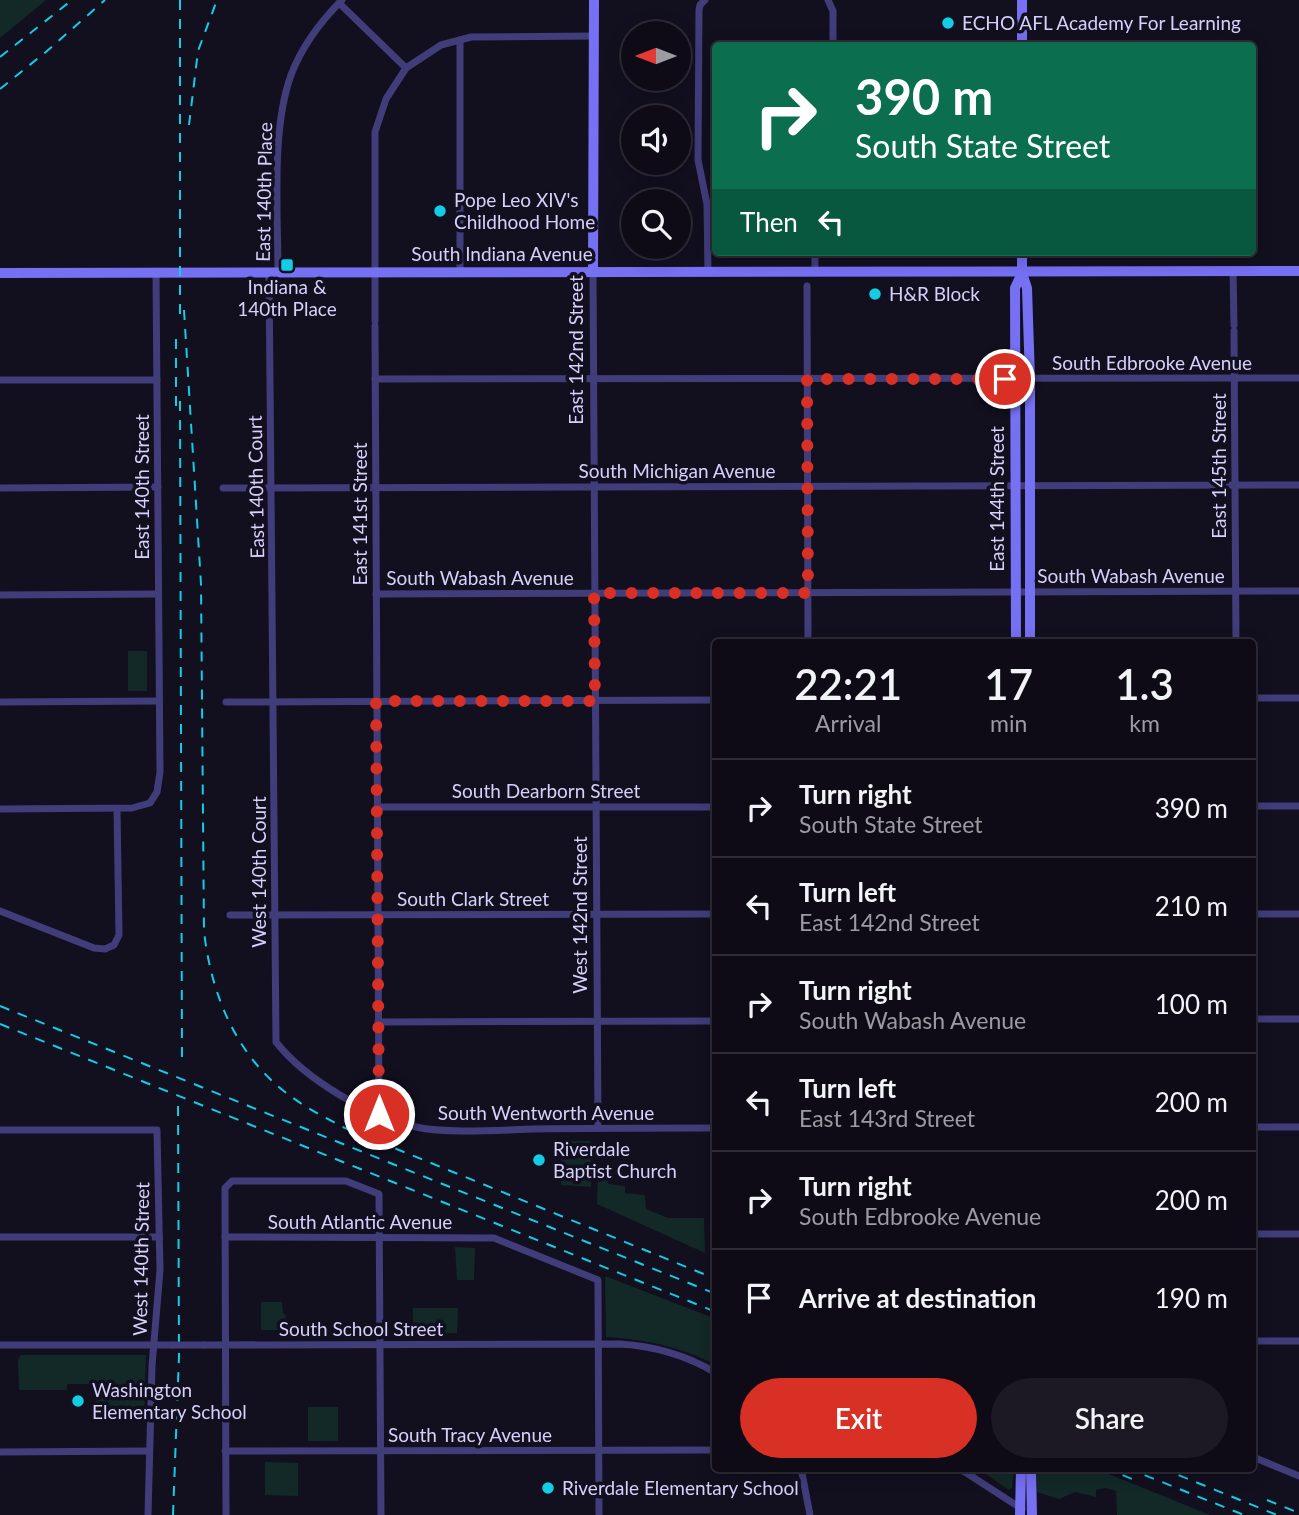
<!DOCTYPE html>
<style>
body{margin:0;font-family:Lato,sans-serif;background:#1c1924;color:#f1f3f6;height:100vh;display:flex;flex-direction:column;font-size:26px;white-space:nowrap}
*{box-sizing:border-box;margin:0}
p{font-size:23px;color:#9b9ba1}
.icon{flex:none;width:38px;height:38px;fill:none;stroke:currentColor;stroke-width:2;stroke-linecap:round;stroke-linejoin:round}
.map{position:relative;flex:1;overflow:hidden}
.details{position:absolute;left:712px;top:639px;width:544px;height:833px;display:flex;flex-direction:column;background:#0e0b17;border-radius:7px;box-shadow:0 4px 18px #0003,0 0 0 2px #2e2b36}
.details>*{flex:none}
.guide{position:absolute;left:712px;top:42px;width:544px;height:214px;border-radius:7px;box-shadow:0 4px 18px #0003,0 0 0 2px #2e2b36;background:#0b6e4f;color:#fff;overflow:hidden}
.needle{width:46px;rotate:270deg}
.tools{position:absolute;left:621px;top:21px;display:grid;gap:14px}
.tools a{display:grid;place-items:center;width:70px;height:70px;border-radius:50%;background:#0e0b17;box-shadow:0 4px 18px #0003,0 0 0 2px #2e2b36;font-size:35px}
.pin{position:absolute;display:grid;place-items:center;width:60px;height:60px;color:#fff;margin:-30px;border:4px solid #fff;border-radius:50%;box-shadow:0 2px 7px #0007}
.me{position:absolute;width:77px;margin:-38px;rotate:0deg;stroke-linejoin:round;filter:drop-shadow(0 0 5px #0008)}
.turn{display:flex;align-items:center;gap:24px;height:147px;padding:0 28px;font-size:32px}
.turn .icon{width:91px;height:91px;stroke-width:2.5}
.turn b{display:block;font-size:49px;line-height:60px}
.then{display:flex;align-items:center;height:66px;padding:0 28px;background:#0003;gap:14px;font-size:26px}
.eta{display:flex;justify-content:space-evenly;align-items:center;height:119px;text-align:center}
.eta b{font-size:42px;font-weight:600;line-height:49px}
.button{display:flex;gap:14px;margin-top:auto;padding:14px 28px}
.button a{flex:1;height:80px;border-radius:42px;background:#d93025;color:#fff;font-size:28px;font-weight:600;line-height:80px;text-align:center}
.button a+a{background:#1c1924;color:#f1f3f6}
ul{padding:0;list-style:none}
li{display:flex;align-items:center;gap:21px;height:98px;padding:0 28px;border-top:2px solid #2e2b36}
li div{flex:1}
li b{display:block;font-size:26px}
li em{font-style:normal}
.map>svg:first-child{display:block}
.green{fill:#122928}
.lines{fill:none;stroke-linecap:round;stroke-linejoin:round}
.street{stroke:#413d7b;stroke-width:7}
.secondary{stroke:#7670f3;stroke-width:10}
.rail{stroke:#13cce5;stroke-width:2;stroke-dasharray:10 9;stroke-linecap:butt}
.street-bridge{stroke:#413d7b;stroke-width:7}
.route{stroke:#d93025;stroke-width:12;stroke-dasharray:0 21.6}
.poi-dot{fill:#13cce5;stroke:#120f1f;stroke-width:2.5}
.labels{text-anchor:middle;stroke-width:7;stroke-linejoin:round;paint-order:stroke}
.poi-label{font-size:19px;fill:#d6d1fb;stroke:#120f1f;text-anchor:start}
.street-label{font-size:19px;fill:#d6d1fb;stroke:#120f1f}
</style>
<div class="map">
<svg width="1299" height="1515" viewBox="0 0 1299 1515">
<rect width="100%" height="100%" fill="#120f1f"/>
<g class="green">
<path d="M0 0H46L0 38Z"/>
<rect x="128" y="651" width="19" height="40"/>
<path d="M561 1141H591V1187L561 1185Z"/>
<path d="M598 1168 607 1172 608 1184 625 1186V1193L645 1195 646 1209 668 1218H704L705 1253 597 1204Z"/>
<path d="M455 1247 475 1248 474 1280H457Z"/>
<path d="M605 1276 716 1319V1365C678 1346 648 1340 606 1337Z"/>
<path d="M261 1302H282L283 1313 286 1316 285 1330H261Z"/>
<path d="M413 1308H458L457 1333H413Z"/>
<path d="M21 1355H146L144 1417H97L95 1384H67V1390H19L18 1360Z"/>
<rect x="308" y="1407" width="30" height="34"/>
<path d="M265 1462 298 1463V1496L265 1495Z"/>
<path d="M977 1468H1014L1012 1488 1009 1490Z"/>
<path d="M1037 1468H1094L1210 1515H1117L1116 1491 1105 1488 1096 1490V1497L1075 1492 1059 1499 1037 1492Z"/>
</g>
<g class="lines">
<g class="street">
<path d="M705 0 700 5 699 10 698 160 707 204 708 272"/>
<path d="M828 0 833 11V46"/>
<path d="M339 3 406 68"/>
<path d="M460 40V272"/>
<path d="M593 271 598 1128"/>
<path d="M1233 271 1234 325"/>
<path d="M815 272V252"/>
<path d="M269 273 276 1042C306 1080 368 1116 416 1127 447 1134 500 1130 533 1129 594 1128 655 1128 716 1128"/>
<path d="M278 273C278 213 271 130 291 75 302 46 320 22 342 0"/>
<path d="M807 286 808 642"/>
<path d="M375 321V132L386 99 406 68 441 45 471 37 594 36"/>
<path d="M375 326 379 1114"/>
<path d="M1234 331 1236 642"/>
<path d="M375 379 1299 378"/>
<path d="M0 380H157"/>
<path d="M0 488 158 487"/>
<path d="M223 488 1299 485"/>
<path d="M376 594 1299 591"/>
<path d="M0 595 158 594"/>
<path d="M1253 698H1299"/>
<path d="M0 702 159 701"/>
<path d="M226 702 716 700"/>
<path d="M1253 806H1299"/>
<path d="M377 807H716"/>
<path d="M0 809 132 808 150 803 157 792 160 772 156 273"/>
<path d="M0 911 94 948 105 949 114 945 119 935 117 809"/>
<path d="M1253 914H1299"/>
<path d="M230 915 716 914"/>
<path d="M1253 1019H1299"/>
<path d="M378 1022 716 1021"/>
<path d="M1253 1127H1299"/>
<path d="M0 1130H157L160 1270 152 1366 148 1515"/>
<path d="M1253 1234H1299"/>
<path d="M0 1237H159"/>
<path d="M225 1237 494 1238 598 1280 599 1515"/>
<path d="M1253 1341H1299"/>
<path d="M0 1345H173"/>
<path d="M204 1345 620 1344C654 1346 686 1355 716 1373"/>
<path d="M225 1451 716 1450"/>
<path d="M0 1452 149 1451"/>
<path d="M1253 1457 1299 1476"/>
<path d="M801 1468 810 1515"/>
<path d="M954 1468 965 1472 1022 1509"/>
<path d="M226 1515 225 1188 232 1181H346L379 1194 381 1515"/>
</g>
<g class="secondary">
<path d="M1022 46V0"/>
<path d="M1022 252V273L1027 288 1030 379V642"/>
<path d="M593 271 594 0"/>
<path d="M0 273 1299 271"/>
<path d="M1016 642 1015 288 1022 273"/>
<path d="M1031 1468 1032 1515"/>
<path d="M1020 1515 1021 1468"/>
</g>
<g class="rail">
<path d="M180 0V321"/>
<path d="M0 57 72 0"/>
<path d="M0 89 47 51 105 0"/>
<path d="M189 125 198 51 217 0"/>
<path d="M184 310 201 584 204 931C211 994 236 1056 289 1095 306 1108 326 1118 345 1128L716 1279"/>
<path d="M176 339V409"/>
<path d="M180 401 182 1063"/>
<path d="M0 1006 716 1294"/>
<path d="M0 1024 716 1312"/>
<path d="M1105 1468 1137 1481"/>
<path d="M1127 1468 1244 1515"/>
<path d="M1161 1468 1277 1515"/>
<path d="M1267 1500 1299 1513"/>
<path d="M173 1515 179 1356 178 1099"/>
</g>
<path class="street-bridge" d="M173 1345H204"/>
</g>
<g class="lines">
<path class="route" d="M379 1114 376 701H595L594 593H808L807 379H1005"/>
</g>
<g class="poi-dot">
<circle cx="948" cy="23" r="7"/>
<circle cx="440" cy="211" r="7"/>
<rect x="280" y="258" width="14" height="14" rx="3.5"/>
<circle cx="875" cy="294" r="7"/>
<circle cx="539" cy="1160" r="7"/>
<circle cx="78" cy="1401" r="7"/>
<circle cx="548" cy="1488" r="7"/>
</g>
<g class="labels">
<g class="poi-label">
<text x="962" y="30">ECHO AFL Academy For Learning</text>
<text x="454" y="207">Pope Leo XIV's<tspan x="454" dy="22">Childhood Home</tspan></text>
<text x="287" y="294" text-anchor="middle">Indiana &amp;<tspan x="287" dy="22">140th Place</tspan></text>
<text x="889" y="301">H&amp;R Block</text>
<text x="553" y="1156">Riverdale<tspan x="553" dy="22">Baptist Church</tspan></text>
<text x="92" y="1397">Washington<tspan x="92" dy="22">Elementary School</tspan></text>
<text x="562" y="1495">Riverdale Elementary School</text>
</g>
<g class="street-label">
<text transform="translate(264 192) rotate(-89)" y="7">East 140th Place</text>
<text x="502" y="261">South Indiana Avenue</text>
<text transform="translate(576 350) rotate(-90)" y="7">East 142nd Street</text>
<text x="1152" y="370">South Edbrooke Avenue</text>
<text transform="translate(1219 466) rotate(-90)" y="7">East 145th Street</text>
<text x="677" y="478">South Michigan Avenue</text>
<text transform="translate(142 487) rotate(-90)" y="7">East 140th Street</text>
<text transform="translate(256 487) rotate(-91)" y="7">East 140th Court</text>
<text transform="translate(997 499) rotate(-90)" y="7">East 144th Street</text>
<text transform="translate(360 514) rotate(-90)" y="7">East 141st Street</text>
<text x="1131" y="583">South Wabash Avenue</text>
<text x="480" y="585">South Wabash Avenue</text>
<text x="546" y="798">South Dearborn Street</text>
<text transform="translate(259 872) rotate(-90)" y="7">West 140th Court</text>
<text x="473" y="906">South Clark Street</text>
<text transform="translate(580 915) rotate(-90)" y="7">West 142nd Street</text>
<text x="546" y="1120">South Wentworth Avenue</text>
<text x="360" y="1229">South Atlantic Avenue</text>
<text transform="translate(141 1259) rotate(-89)" y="7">West 140th Street</text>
<text x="361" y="1336">South School Street</text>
<text x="470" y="1442">South Tracy Avenue</text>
</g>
</g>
</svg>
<div class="tools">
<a><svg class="needle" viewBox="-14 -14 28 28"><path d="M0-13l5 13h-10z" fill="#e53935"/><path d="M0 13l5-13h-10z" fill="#9b9ba1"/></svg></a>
<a><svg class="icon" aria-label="sound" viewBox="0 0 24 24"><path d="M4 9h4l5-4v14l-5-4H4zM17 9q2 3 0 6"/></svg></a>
<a><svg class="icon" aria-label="search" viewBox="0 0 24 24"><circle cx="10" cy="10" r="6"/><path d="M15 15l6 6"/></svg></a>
</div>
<div class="pin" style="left:1005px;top:379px;background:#d93025"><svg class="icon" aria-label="arrive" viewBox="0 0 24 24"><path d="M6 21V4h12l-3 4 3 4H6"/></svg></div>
<svg class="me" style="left:379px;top:1114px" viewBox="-20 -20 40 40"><circle r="17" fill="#d93025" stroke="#fff" stroke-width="3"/><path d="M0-11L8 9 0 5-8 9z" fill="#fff"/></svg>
<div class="guide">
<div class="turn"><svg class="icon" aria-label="right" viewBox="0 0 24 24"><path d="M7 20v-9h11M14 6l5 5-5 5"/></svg><div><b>390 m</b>South State Street</div></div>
<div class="then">Then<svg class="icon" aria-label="left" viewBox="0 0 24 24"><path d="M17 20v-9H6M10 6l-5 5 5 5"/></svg></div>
</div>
<section class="details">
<div class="eta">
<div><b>22:21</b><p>Arrival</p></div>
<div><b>17</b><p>min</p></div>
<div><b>1.3</b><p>km</p></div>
</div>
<ul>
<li><svg class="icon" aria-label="right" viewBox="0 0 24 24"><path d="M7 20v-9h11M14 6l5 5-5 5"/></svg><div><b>Turn right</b><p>South State Street</p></div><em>390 m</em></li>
<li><svg class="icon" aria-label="left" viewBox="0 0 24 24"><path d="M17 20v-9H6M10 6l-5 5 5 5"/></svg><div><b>Turn left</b><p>East 142nd Street</p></div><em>210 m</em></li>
<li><svg class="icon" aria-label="right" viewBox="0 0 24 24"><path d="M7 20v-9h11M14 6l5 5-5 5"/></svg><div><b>Turn right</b><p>South Wabash Avenue</p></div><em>100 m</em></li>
<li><svg class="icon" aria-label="left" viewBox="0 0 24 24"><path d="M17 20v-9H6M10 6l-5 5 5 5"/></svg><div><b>Turn left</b><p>East 143rd Street</p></div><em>200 m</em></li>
<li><svg class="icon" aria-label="right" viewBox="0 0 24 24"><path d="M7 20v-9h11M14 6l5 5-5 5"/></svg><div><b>Turn right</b><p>South Edbrooke Avenue</p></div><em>200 m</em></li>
<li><svg class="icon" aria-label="arrive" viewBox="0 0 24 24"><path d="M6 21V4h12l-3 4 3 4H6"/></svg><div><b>Arrive at destination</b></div><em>190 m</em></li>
</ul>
<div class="button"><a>Exit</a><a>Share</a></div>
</section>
</div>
